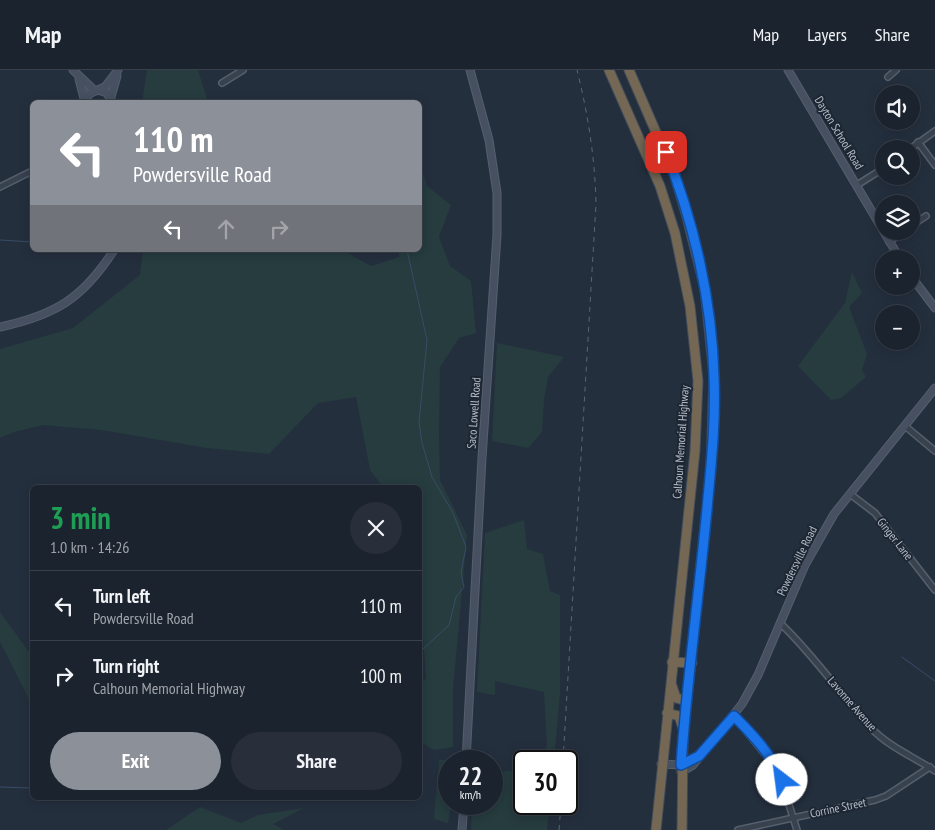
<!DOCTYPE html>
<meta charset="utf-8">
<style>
body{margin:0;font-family:"PT Sans Narrow",sans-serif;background:#282f3a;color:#f1f3f6;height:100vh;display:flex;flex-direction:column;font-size:19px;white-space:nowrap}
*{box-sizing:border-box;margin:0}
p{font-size:16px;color:#a0a4aa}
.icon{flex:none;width:28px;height:28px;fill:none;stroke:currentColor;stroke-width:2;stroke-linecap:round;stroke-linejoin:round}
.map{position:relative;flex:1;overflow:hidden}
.drawer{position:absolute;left:30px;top:415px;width:392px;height:315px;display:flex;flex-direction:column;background:#1b232e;border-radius:8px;box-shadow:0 2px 12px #0003,0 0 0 1px #39404a}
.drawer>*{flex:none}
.hud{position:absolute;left:30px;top:30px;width:392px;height:152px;border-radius:8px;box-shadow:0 2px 12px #0003,0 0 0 1px #39404a;background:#8c9099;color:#fff;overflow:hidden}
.tools{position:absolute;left:875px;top:15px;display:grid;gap:10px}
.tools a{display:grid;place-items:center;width:45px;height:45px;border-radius:50%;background:#1b232e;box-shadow:0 2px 12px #0003,0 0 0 1px #39404a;font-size:25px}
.speed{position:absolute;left:438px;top:680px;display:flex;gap:10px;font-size:25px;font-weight:700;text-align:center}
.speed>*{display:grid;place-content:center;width:65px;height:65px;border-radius:50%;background:#1b232e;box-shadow:0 2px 12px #0003,0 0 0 1px #39404a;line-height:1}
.speed small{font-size:12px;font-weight:400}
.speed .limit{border:2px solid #111;border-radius:8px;background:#fff;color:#111}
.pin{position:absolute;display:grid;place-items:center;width:42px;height:42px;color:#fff;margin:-21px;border-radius:10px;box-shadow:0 2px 8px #0006}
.me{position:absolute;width:55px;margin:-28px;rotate:330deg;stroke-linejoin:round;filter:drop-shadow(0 0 4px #0008)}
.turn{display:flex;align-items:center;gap:18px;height:105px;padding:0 20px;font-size:22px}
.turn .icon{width:65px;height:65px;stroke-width:2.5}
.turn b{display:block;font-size:35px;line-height:42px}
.lanes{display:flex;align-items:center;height:48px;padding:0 20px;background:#0003;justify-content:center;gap:25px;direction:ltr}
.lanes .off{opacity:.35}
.round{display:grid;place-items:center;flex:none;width:52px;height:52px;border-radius:26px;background:#282f3a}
.headline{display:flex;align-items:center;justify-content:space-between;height:85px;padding:0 20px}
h1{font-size:30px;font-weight:800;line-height:38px;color:#1e9e55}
.button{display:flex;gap:10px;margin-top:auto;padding:10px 20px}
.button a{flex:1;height:58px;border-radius:30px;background:#8c9099;color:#fff;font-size:20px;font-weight:800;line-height:58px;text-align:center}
.button a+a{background:#282f3a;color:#f1f3f6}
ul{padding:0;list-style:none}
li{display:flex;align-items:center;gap:15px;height:70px;padding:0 20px;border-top:1px solid #39404a}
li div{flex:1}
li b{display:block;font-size:19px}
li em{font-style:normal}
header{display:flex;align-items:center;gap:30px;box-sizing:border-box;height:70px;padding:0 25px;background:#1b232e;border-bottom:1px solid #39404a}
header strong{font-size:24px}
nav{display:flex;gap:28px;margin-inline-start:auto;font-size:18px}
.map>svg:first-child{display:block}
.green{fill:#263c3f}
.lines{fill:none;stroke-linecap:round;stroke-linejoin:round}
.stream{stroke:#394c67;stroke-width:1}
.street-casing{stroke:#565f6c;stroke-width:8}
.secondary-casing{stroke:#565f6c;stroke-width:9}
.highway-casing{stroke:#434c59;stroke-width:11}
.street{stroke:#38414e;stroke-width:5}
.secondary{stroke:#465061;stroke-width:7}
.highway{stroke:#746855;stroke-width:9}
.rail{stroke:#5a6575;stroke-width:1;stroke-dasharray:5 5;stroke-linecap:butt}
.route-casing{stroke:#114b97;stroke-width:12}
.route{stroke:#1a73e8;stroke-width:9}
.labels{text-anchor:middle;stroke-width:4;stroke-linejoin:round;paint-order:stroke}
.street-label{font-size:12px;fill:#b4bcc9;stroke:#1d2633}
</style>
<header>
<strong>Map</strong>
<nav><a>Map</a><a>Layers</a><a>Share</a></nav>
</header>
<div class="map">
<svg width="935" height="760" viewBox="0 0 935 760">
<rect width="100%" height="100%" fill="#242f3e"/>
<g class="green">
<path d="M147 0H198L208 32H142Z"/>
<path d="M420 92 427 116 451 135 439 167 450 196 471 211 476 263 459 268 440 297 439 364 440 410 467 465 453 619V677L434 680 422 673 420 674V614L426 608 423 567 420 570V418L383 417 370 400 356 327 318 333 269 384 207 378 101 360 43 355 14 362 0 368V279L73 258 140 205 143 180H342L371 196 399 187 398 180H420Z"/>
<path d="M852 202 862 223 849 237 867 284 862 300 866 307 841 328 831 330 798 296 845 233Z"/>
<path d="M497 273 564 287 548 307 544 330 542 362 528 378 492 371Z"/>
<path d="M524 450 527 479 543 484 550 521 560 525V623L554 691H540L547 675 544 622 495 611V625L477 622 485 463Z"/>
<path d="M0 542 32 586V635L0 572Z"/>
<path d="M456 689V691H449V734H451L448 753 434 749 439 690Z"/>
<path d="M524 699V734H550L547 760H471L472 734H491V703Z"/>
<path d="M200 737 241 753 258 745 304 738 273 754 284 760H166Z"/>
</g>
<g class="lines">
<g class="stream">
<path d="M0 170 32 172"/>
<path d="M407 180 427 270 419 352 422 373 432 407 453 443 466 477 461 502 464 517 456 527 449 555 420 582"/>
<path d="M902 587 935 611"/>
<path d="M0 717 32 718"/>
<path d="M82 728H89"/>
<path d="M106 728H118"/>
</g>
<g class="street-casing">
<g id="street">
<path d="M888 7 896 0"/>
<path d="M222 13 243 0"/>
<path d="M918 72 935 95"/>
<path d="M910 79 935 61"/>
<path d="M857 115 884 98"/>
<path d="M0 117 32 101"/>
<path d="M911 156 926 146"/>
<path d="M889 172 904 161"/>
<path d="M905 356 935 381"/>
<path d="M850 424 875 443 935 520"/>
<path d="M780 553C814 585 840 624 871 658 889 677 914 687 935 701"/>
<path d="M734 646 778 700 797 760"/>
<path d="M738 760 875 730 886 726 930 697"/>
</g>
</g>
<g class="secondary-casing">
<g id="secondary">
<path d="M73 0 95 21"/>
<path d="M788 0 900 189"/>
<path d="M79 9 85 32"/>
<path d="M98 20 105 17 118 0"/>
<path d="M111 27 117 6"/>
<path d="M85 32 89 24 98 20 107 23 112 32"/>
<path d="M911 206 935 238"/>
<path d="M0 257C56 245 83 228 114 180"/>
<path d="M466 691 482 388 497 165V123L489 70 470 0"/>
<path d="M661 694 681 695 697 687"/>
<path d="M681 702 693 695 742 634 758 605 805 495 834 444 935 318"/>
<path d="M462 760 464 734"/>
</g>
</g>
<g class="highway-casing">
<g id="highway">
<path d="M609 0 660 116 675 163 690 236 698 311 695 381 656 760"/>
<path d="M629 0 675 106 687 147 705 219 714 306 711 399 683 667 682 760"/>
<path d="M672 592 692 593"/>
<path d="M672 616 676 628 687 631"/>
<path d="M667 643 679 646 683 658"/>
</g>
</g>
<use href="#street" class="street"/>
<use href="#secondary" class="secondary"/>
<use href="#highway" class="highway"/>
<g class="rail">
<path d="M563 691 596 134C595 88 588 44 577 0"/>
<path d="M559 760 561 734"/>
</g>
</g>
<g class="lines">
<g class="route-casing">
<path id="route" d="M666 82C694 152 712 231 714 307 716 351 711 395 707 439 699 524 687 610 681 695L699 686 734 646C752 664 773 686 782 710"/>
</g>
<use href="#route" class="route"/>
</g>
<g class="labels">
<g class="street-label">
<text transform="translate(839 63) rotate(59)" y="4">Dayton School Road</text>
<text transform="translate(474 343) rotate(-86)" y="4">Saco Lowell Road</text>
<text transform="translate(681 372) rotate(-86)" y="4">Calhoun Memorial Highway</text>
<text transform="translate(895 469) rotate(52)" y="4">Ginger Lane</text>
<text transform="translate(797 491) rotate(-64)" y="4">Powdersville Road</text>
<text transform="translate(852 634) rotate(49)" y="4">Lavonne Avenue</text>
<text transform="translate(838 738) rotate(-12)" y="4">Corrine Street</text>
</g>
</g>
</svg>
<div class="tools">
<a><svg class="icon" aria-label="sound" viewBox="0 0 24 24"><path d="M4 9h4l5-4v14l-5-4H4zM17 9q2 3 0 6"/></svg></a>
<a><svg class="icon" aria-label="search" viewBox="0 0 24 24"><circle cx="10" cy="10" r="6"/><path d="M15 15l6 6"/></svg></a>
<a><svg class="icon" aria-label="layers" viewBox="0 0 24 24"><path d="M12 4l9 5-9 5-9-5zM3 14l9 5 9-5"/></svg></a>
<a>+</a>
<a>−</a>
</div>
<div class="speed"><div>22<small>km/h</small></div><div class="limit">30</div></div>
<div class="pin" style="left:666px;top:82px;background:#d93025"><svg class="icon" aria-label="arrive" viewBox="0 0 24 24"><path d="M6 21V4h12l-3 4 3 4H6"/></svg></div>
<svg class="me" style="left:782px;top:710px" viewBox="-20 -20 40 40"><circle r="19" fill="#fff"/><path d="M0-13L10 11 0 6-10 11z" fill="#1a73e8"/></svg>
<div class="hud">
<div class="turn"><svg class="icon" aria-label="left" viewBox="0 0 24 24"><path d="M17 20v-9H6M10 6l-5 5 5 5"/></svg><div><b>110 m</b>Powdersville Road</div></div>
<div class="lanes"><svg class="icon" aria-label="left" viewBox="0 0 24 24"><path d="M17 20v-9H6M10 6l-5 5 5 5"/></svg><svg class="icon off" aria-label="ahead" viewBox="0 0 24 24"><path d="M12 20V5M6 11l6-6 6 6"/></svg><svg class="icon off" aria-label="right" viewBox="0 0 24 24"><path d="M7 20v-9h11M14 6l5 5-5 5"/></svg></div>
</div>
<section class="drawer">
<div class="headline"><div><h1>3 min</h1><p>1.0 km · 14:26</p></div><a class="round"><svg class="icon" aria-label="close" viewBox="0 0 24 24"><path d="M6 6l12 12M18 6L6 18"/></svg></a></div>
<ul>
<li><svg class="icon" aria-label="left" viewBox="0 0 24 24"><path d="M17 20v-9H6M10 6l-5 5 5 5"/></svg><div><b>Turn left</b><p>Powdersville Road</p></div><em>110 m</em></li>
<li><svg class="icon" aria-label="right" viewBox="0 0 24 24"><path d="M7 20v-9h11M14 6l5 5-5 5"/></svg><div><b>Turn right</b><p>Calhoun Memorial Highway</p></div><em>100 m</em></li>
</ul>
<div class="button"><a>Exit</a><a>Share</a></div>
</section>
</div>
